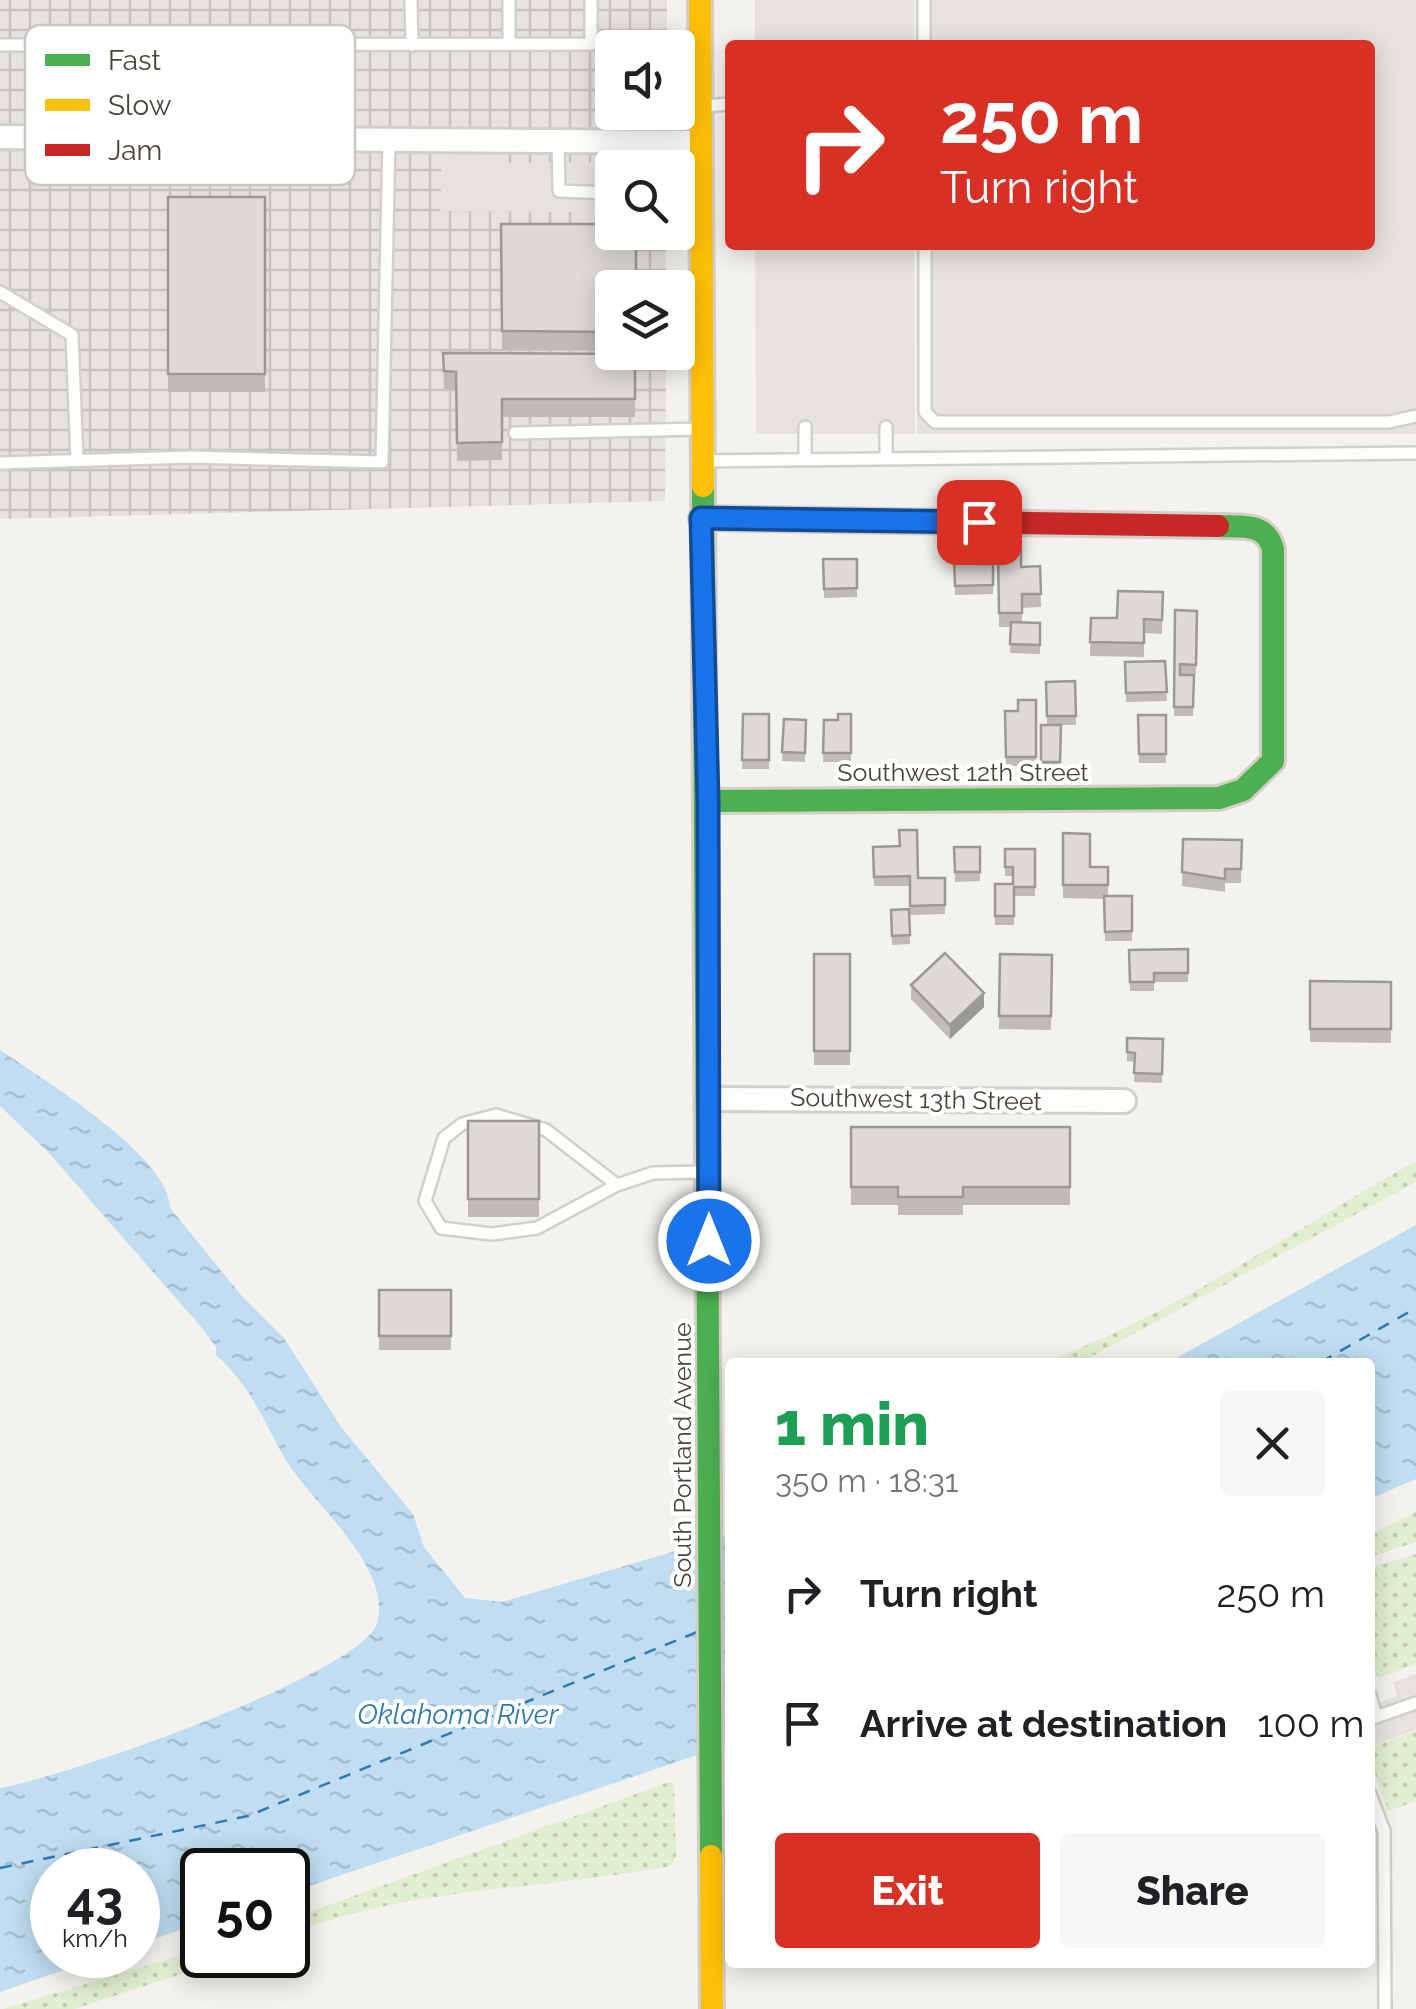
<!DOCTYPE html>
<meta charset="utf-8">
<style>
body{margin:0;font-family:Raleway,sans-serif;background:#f6f6f6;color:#202124;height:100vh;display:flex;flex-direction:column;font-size:38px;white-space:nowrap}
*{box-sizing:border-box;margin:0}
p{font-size:32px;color:#757577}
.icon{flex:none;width:55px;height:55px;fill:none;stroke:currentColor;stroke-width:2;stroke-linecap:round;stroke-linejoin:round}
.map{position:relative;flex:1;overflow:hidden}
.panel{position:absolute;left:725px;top:1358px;width:650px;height:610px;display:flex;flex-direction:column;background:#fff;border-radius:10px;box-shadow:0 5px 25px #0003}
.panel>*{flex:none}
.guide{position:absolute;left:725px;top:40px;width:650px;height:210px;border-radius:10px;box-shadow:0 5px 25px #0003;background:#d93025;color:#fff;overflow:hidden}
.controls{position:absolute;left:595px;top:30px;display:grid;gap:20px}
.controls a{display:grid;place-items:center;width:100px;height:100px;border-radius:10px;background:#fff;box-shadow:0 5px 25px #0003;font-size:50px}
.speed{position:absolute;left:30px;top:1848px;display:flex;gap:20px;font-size:50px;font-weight:700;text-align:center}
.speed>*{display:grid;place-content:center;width:130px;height:130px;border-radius:50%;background:#fff;box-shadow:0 5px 25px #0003;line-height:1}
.speed small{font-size:25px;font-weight:400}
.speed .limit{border:5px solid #111;border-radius:15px;background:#fff;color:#111}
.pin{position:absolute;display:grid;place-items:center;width:85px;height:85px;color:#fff;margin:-42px;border-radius:20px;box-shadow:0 5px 15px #0006}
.me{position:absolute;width:110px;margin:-55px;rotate:0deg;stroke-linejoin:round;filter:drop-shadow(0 0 8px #0008)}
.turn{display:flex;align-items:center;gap:35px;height:210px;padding:0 50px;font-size:45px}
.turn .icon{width:130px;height:130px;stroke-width:2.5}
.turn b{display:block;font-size:70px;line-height:85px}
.round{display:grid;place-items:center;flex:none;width:105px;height:105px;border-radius:10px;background:#f6f6f6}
.overview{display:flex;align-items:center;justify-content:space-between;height:170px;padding:0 50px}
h1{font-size:60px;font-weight:800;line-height:75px;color:#1e9e55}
.action{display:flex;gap:20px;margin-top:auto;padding:20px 50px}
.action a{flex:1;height:115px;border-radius:10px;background:#d93025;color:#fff;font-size:40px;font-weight:800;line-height:115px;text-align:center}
.action a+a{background:#f6f6f6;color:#202124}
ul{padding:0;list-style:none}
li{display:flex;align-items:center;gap:30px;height:130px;padding:0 50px}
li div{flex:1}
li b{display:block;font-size:38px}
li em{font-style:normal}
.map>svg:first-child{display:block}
.industrial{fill:url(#industrial-grid)}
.grass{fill:url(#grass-dots)}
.parking{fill:#e6e3df}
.water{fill:url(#water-ripples)}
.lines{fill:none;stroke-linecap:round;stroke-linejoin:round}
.ferry{stroke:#2e7ab2;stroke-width:2.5;stroke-dasharray:12 10;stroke-linecap:butt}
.lane-casing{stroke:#d2d0cb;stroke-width:16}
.street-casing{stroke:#d2d0cb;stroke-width:28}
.fast-casing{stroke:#d3cfc5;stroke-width:28}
.slow-casing{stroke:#d3cfc5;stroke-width:28}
.jam-casing{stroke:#d3cfc5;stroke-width:28}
.lane{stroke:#fdfdfc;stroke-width:11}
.street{stroke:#fdfdfc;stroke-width:22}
.fast{stroke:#4caf50;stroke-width:22}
.slow{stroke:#ffc107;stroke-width:22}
.jam{stroke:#c62828;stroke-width:22}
.wall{fill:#bfbcb8}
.shaded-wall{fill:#9b9996}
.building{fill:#dedbd6;stroke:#9b9996;stroke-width:2.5}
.route-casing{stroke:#114b97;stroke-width:25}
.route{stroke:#1a73e8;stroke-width:18}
.labels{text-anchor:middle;stroke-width:8;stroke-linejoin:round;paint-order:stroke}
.street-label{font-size:25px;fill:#4b4439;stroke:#fff}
.water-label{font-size:28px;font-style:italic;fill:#2e7ab2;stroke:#fff}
.key{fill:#fff;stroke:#c9c7c4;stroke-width:2.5}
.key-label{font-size:28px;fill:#4b4439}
</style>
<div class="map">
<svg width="1416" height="2009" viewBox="0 0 1416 2009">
<defs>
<pattern id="industrial-grid" width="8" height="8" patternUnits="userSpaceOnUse" patternTransform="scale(2.5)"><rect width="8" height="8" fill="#e6e2de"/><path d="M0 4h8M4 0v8" fill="none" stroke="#c7c3bf"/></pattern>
<pattern id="grass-dots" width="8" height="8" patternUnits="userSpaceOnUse" patternTransform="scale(2.5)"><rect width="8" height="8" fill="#e1eecf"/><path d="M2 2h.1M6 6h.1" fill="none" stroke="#c3cdb2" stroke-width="1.8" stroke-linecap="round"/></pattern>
<pattern id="water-ripples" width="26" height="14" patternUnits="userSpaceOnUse" patternTransform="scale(2.5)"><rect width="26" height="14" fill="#c0ddf1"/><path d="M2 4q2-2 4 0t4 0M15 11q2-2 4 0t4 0" fill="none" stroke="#a6bfcf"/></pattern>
</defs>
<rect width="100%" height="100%" fill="#f4f2ee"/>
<path class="industrial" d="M0 0H667V47L612 48V112L667 113V167L612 168V232L666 233V287L612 288V352L666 353 665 501 0 519Z"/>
<g class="grass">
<path d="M1416 1161V1182L1081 1362H1045C1178 1313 1292 1230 1416 1161Z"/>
<path d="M1416 1511V1542L1370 1557V1536Z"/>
<path d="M1416 1554V1664L1379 1678 1370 1666V1568Z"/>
<path d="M1416 1731V1801L1388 1811 1370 1759V1738L1374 1746Z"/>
<path d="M669 1782 674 1783 676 1856 671 1866C544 1890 408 1886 288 1935V1920Z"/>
<path d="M202 1949V1955H239L74 2009H3Z"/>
</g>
<g class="parking">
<rect x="755" y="0" width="159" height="45"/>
<path d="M918 0H1416V434H917L918 245H1370V45H918Z"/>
<path d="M442 154H498L499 163 609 162 612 232 582 238 581 212 440 211Z"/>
<path d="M755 245H914L915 434H756Z"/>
<path d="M1416 1674V1730L1374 1745 1370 1706 1397 1696 1393 1682Z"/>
</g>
<g class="water">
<path d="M0 1050C42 1079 170 1156 170 1208L241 1295 284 1338 341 1427 413 1514 424 1547 465 1598 502 1602 730 1535V1744L288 1893V1870H202V1922L138 1945V1870H52V1955H107L0 1992V1788C59 1779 364 1673 377 1623 393 1565 308 1501 283 1455 262 1418 250 1385 216 1355V1347L202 1328 49 1153 0 1106Z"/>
<path d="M1416 1225V1479L1370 1499V1362H1169Z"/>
</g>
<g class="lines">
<g class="ferry">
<path d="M1321 1362 1416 1308"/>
<path d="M0 1868 248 1816 697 1632"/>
</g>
<g class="lane-casing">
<g id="lane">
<path d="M411 0 412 45"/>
<path d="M509 0V44"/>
<path d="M924 0V45"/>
<path d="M0 45 591 44V0"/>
<path d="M704 106 730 104"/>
<path d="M128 138C130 164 132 171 158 178L292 175 304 162 305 140"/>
<path d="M558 142 559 191 612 193"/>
<path d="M925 245V412L935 422H1389L1416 416"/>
<path d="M0 292 72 335 77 460"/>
<path d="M805 427V458"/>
<path d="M886 427V457"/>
<path d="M515 433 701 429"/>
<path d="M705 461 1416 453"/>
<path d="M0 463 190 457 382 462 389 140"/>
<path d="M617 1185 546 1130 496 1115 462 1124 444 1138 425 1201 441 1228 492 1234 537 1228 617 1185 653 1173 704 1172"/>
<path d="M1370 1695 1376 1717"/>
<path d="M1370 1719 1416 1703"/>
<path d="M1370 1794 1384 1831 1385 2009"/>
</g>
</g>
<g class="street-casing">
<g id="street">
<path d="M0 137 700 142"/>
<path d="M708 1099 1124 1101"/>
</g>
</g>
<g class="fast-casing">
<g id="fast">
<path d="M703 486 711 1856"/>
<path d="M708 801 1219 798 1243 790 1273 761V549C1266 522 1242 527 1218 526"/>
</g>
</g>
<g class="slow-casing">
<g id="slow">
<path d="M700 0 703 486"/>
<path d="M711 1856 712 2009"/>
</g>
</g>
<g class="jam-casing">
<path id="jam" d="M701 518 1218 526"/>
</g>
<use href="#lane" class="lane"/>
<use href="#street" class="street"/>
<use href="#fast" class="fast"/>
<use href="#slow" class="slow"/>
<use href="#jam" class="jam"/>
</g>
<g class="wall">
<rect x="168" y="197" width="97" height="195"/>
<path d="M501 224 612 288V350L502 349Z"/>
<path d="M443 353 635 354V417H502V460L457 461 456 390 444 389Z"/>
<path d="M998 551 1021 567 1040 566 1041 607 1022 608V622L1040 623V654L1010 653 1011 627H999Z"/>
<path d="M954 558 978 564H993V594L955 595Z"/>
<path d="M823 559H857V597L824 598Z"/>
<path d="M1163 592 1162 634 1144 633V657L1090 656 1091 618H1117Z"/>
<path d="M1175 610 1197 611 1196 674H1180L1194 675 1193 716H1174Z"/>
<path d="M1165 661 1167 701 1126 702 1125 662Z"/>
<path d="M1075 681 1076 725H1061L1060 771H1041V725H1047L1046 682Z"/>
<path d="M1036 700V766H1006L1005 711H1018Z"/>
<path d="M743 714H769V769H742Z"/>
<path d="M851 714V762H823L824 720H838Z"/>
<path d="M1138 715H1166V763H1139Z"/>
<path d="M784 719 806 720 805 762 782 761Z"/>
<path d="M1063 833 1090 867H1108V896H1132V941H1105L1104 899 1063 898Z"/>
<path d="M1183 839 1242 840 1241 883H1225V892L1182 886Z"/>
<path d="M873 847 918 878H945V914L910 915V886H874Z"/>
<path d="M954 847H980V881L955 882Z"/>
<path d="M1005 849H1035V896H1014V925H995V884H1013V876H1005Z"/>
<path d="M909 909 910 944 892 945 891 910Z"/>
<path d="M1188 949V982H1154V991H1130L1129 950Z"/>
<rect x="814" y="954" width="36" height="111"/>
<path d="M1000 954 1052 955 1051 1030 999 1029Z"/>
<path d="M1310 981 1391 982V1043L1310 1042Z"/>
<path d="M911 985 984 1007 950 1039 911 999Z"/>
<path d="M1127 1038 1163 1039 1162 1083 1134 1082 1135 1062 1127 1061Z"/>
<rect x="468" y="1121" width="71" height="96"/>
<path d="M851 1127H1070V1205H963V1215H898V1205H851Z"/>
<rect x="379" y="1290" width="72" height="60"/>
</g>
<path class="shaded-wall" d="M984 993V1007L950 1039V1025Z"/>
<g class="building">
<rect x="168" y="197" width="97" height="177"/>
<path d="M501 224H612V232H636V288H612V332L502 331Z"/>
<path d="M443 353 635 354V399H502V442L457 443 456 372 444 371Z"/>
<path d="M1021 550V567L1040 566 1041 594H1022V613H999L998 551Z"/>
<path d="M954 558H978V564H993V585L955 586Z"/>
<path d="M823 559H857V588L824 589Z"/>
<path d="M1118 591 1163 592 1162 620 1144 619V643L1090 642 1091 618H1117Z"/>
<path d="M1175 610 1197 611 1196 665 1180 664V675H1194L1193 707H1174Z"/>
<path d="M1011 622 1040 623V645L1010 644Z"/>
<path d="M1165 661 1167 692 1126 693 1125 662Z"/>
<path d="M1075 681 1076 716H1047L1046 682Z"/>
<path d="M1018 700H1036V757H1006L1005 711H1018Z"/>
<path d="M743 714H769V760H742Z"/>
<path d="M838 714H851V753H823L824 720H838Z"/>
<path d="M1138 715H1166V754H1139Z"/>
<path d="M784 719 806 720 805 753 782 752Z"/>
<path d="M1041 725H1061L1060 762H1041Z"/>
<path d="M899 830H917L918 878H945V905L910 906V876L874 877 873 847 900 846Z"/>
<path d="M1063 833 1090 834V867H1108V885H1063Z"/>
<path d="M1183 839 1242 840 1241 869H1225V879L1182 872Z"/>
<path d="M954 847H980V872H955Z"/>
<path d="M1005 849H1035V887H1014V916H995V884H1013V867H1005Z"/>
<path d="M1104 896H1132V931L1105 932Z"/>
<path d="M909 909 910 935 892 936 891 910Z"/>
<path d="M1188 949V973H1154V982H1130L1129 950Z"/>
<path d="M945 953 984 993 950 1025 911 985Z"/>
<rect x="814" y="954" width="36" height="97"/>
<path d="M1000 954 1052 955 1051 1016H999Z"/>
<path d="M1310 981 1391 982V1029H1310Z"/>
<path d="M1127 1038 1163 1039 1162 1074 1134 1073 1135 1053 1127 1052Z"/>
<rect x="468" y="1121" width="71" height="78"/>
<path d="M851 1127H1070V1187H963V1197H898V1187H851Z"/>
<rect x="379" y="1290" width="72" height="46"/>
</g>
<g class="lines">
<g class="route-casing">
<path id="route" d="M709 1241 708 801 701 518 979 522"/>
</g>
<use href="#route" class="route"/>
</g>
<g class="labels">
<g class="street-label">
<text x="963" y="781">Southwest 12th Street</text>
<text transform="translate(916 1099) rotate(1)" y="9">Southwest 13th Street</text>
<text transform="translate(682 1455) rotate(-90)" y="9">South Portland Avenue</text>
</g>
<g class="water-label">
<text x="458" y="1724">Oklahoma River</text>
</g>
</g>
<rect x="25" y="25" width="330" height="160" rx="15" class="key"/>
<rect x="45" y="54" width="45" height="12" fill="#4caf50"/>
<rect x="45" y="99" width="45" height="12" fill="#ffc107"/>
<rect x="45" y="144" width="45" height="12" fill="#c62828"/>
<g class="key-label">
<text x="108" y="70">Fast</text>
<text x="108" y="115">Slow</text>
<text x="108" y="160">Jam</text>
</g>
</svg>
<div class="controls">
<a><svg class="icon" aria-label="sound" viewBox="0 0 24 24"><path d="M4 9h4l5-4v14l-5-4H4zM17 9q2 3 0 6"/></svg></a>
<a><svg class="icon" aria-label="search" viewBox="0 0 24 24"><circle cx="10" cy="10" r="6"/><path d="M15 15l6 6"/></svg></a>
<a><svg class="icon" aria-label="layers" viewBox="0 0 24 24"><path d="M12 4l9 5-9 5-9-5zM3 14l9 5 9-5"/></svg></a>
</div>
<div class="speed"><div>43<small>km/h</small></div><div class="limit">50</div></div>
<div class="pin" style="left:979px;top:522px;background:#d93025"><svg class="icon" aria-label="arrive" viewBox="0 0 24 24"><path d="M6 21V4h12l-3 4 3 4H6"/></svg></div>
<svg class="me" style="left:709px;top:1241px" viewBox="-20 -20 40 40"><circle r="17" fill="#1a73e8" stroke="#fff" stroke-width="3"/><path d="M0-11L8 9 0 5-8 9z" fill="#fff"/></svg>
<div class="guide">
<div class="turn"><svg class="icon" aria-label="right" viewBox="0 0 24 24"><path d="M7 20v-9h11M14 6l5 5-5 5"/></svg><div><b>250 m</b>Turn right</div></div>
</div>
<section class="panel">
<div class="overview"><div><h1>1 min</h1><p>350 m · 18:31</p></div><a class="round"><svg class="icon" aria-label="close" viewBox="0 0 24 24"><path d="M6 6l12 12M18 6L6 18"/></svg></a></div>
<ul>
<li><svg class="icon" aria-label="right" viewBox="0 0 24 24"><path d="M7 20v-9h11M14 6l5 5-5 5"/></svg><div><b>Turn right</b></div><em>250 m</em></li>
<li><svg class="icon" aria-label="arrive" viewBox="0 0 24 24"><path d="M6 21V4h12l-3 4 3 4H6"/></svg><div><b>Arrive at destination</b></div><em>100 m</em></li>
</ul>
<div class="action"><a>Exit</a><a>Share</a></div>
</section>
</div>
